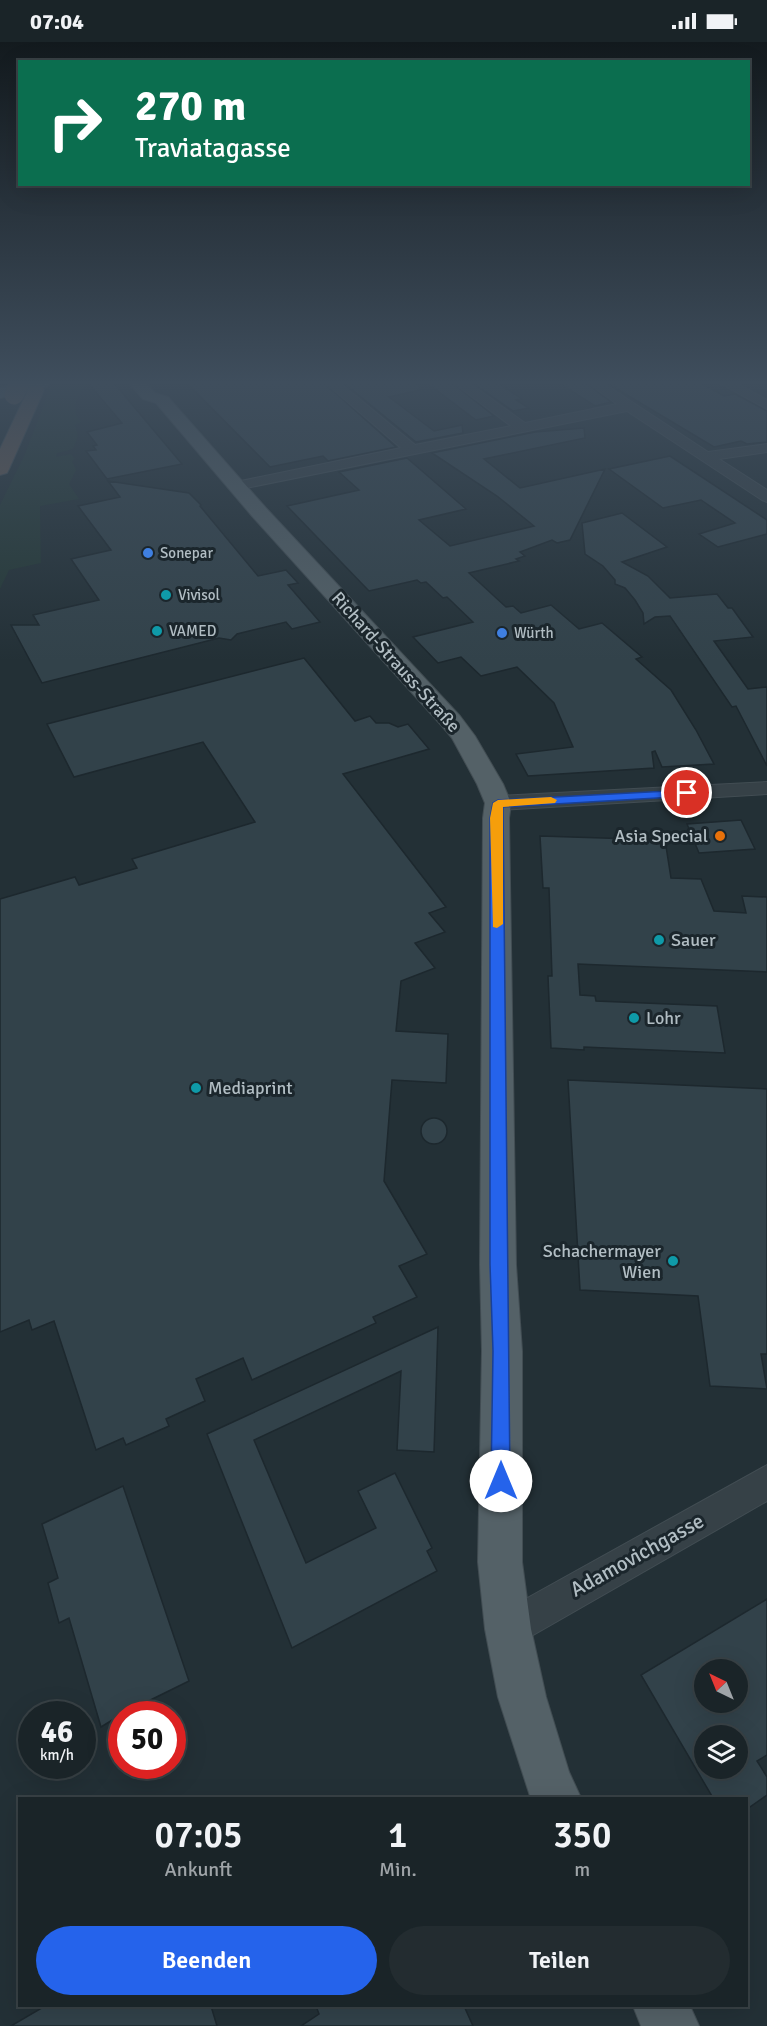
<!DOCTYPE html>
<html lang="de">
<meta charset="utf-8">
<style>
body{margin:0;font-family:Signika,sans-serif;background:#232c30;color:#f1f3f6;height:100vh;display:flex;flex-direction:column;font-size:22px;white-space:nowrap}
*{box-sizing:border-box;margin:0}
p{font-size:20px;color:#9fa4a8}
.icon{flex:none;width:33px;height:33px;fill:none;stroke:currentColor;stroke-width:2;stroke-linecap:round;stroke-linejoin:round}
.map{position:relative;flex:1;overflow:hidden}
.panel{position:absolute;left:18px;top:1755px;width:730px;height:210px;display:flex;flex-direction:column;background:#1a2428;border-radius:0px;box-shadow:0 6px 24px #0002,0 0 0 2px #384145}
.panel>*{flex:none}
.banner{position:absolute;left:18px;top:18px;width:732px;height:126px;border-radius:0px;box-shadow:0 6px 24px #0002,0 0 0 2px #384145;background:#0b6e4f;color:#fff;overflow:hidden}
.needle{width:39px;rotate:317deg}
.controls{position:absolute;left:694px;top:1617px;display:grid;gap:12px}
.controls a{display:grid;place-items:center;width:54px;height:54px;border-radius:50%;background:#1a2428;box-shadow:0 6px 24px #0002,0 0 0 2px #384145;font-size:30px}
.speed{position:absolute;left:18px;top:1659px;display:flex;gap:12px;font-size:30px;font-weight:700;text-align:center}
.speed>*{display:grid;place-content:center;width:78px;height:78px;border-radius:50%;background:#1a2428;box-shadow:0 6px 24px #0002,0 0 0 2px #384145;line-height:1}
.speed small{font-size:15px;font-weight:400}
.speed .limit{border:9px solid #d22;background:#fff;color:#111}
.pin{position:absolute;display:grid;place-items:center;width:51px;height:51px;color:#fff;margin:-26px;border:3px solid #fff;border-radius:50%;box-shadow:0 2px 6px #0007}
.me{position:absolute;width:66px;margin:-33px;rotate:0deg;stroke-linejoin:round;filter:drop-shadow(0 0 4px #0008)}
.turn{display:flex;align-items:center;gap:21px;height:126px;padding:0 18px;font-size:27px}
.turn .icon{width:78px;height:78px;stroke-width:2.5}
.turn b{display:block;font-size:42px;line-height:51px}
.eta{display:flex;justify-content:space-evenly;align-items:center;height:102px;text-align:center}
.eta b{font-size:36px;font-weight:600;line-height:42px}
.primary-button{display:flex;gap:12px;margin-top:auto;padding:12px 18px}
.primary-button a{flex:1;height:69px;border-radius:36px;background:#2563eb;color:#fff;font-size:24px;font-weight:600;line-height:69px;text-align:center}
.primary-button a+a{background:#232c30;color:#f1f3f6}
.status{display:flex;justify-content:space-between;align-items:center;height:42px;padding:0 30px;background:#1a2428;direction:ltr}
.status svg{height:16px;fill:currentColor}
.map>svg:first-child{display:block}
.green{fill:#243835}
.building{fill:#32424a;stroke:#1d282e;stroke-width:1.5;fill-rule:evenodd}
.lines{fill:none;stroke-linecap:round;stroke-linejoin:round}
.minor-casing{stroke:#424d53;stroke-width:2}
.major-casing{stroke:#424d53;stroke-width:2}
.highway-casing{stroke:#414c52;stroke-width:2}
.minor{fill:#364147;fill-rule:evenodd}
.major{fill:#546167;fill-rule:evenodd}
.highway{fill:#6c5c54;fill-rule:evenodd}
.highway-bridge-casing{stroke:#414c52;stroke-width:20;stroke-linecap:butt}
.highway-bridge{stroke:#6c5c54;stroke-width:19}
.route{fill:#2563eb;stroke:#184099;stroke-width:1.5}
.slow{fill:#f59e0b}
.shop-dot{fill:#3f7fe0;stroke:#1b262c;stroke-width:2}
.culture-dot{fill:#0f9aa8;stroke:#1b262c;stroke-width:2}
.food-dot{fill:#e8710a;stroke:#1b262c;stroke-width:2}
.labels{text-anchor:middle;stroke-width:6;stroke-linejoin:round;paint-order:stroke}
.far-poi-label{font-size:15px;fill:#b1bdc3;stroke:#1b262c;text-anchor:start}
.street-label{font-size:18px;fill:#b1bdc3;stroke:#1b262c}
.poi-label{font-size:18px;fill:#b1bdc3;stroke:#1b262c;text-anchor:start}
.near-street-label{font-size:21px;fill:#b1bdc3;stroke:#1b262c}
</style>
<div class="status"><b>07:04</b><svg viewBox="0 0 49 12"><path d="M0 12V9h3v3zM5 12V6h3v6zM10 12V3h3v9zM15 12V0h3v12zM26 1h20v11H26zM47 4h2v5h-2z"/></svg></div>
<div class="map">
<svg width="767" height="1984" viewBox="0 0 767 1984">
<rect width="100%" height="100%" fill="#233036"/>
<path class="green" d="M62 341H88C79 350 69 368 81 380L75 383 78 394 73 407 57 411 56 415 71 412 75 417 72 419 76 428 69 442 79 457 40 464 41 521 9 528 0 547V463L25 412 51 344Z"/>
<g class="building">
<path d="M88 341H114L182 422 107 437 86 409 96 408 93 404 97 403 87 390 122 381Z"/>
<path d="M187 341H324L396 405 328 419 323 414 270 425Z"/>
<path d="M344 341H419L420 348 389 355 434 389 462 383 463 391 416 400Z"/>
<path d="M427 341H452L494 374 476 378Z"/>
<path d="M473 341H498L522 357 516 358 529 366 513 369Z"/>
<path d="M559 341H586L611 360 595 364Z"/>
<path d="M607 341H701L724 354 735 352 767 369V400L747 402 741 399 714 405Z"/>
<path d="M584 386 585 396 484 417 520 446 605 427 570 498 557 501 552 498 520 510 525 514 516 517 519 519 469 531 506 565 513 564 521 571 551 563 579 587 602 581 642 615 636 617 671 648 696 688 714 722 662 725 655 709 652 710 654 726 528 734 516 712 573 705 554 661 517 625 481 634 461 615 438 621 413 595 473 580 447 555 443 556 426 540 421 541 417 538 369 549 287 464 359 448 339 430 407 416 466 467 419 478 450 504 534 484 497 454 432 411 535 390Z"/>
<path d="M670 414 767 478V492L718 505 699 492 735 481 701 458 663 466 609 427Z"/>
<path d="M108 439 189 451 201 463 200 464 258 534 286 528 298 541 288 543 320 580 292 587 286 580 237 592 231 598 219 596 42 641 11 583H39L33 573 99 558 71 517 111 508 78 464 120 455Z"/>
<path d="M622 471 667 505 622 520 648 534 670 556 717 552 728 566H732L753 595 714 599 748 647 767 645V724L736 664 732 665 670 574 655 575 644 582 643 571 635 558 625 546 615 542V538L603 524 585 512 582 481Z"/>
<path d="M304 616 355 679 370 674 376 681H389L398 685 408 682 429 707 343 732 446 865 429 871 445 890 415 901 435 926 401 939 396 989 448 992 446 1041 392 1038 384 1139 427 1212 399 1224 417 1255 373 1275 376 1281 252 1338 243 1316 196 1337 205 1359 166 1377 169 1384 126 1403 123 1396 96 1408 54 1279 32 1288 29 1278 0 1290V857L75 835 79 843 137 826 132 817 255 780 203 700 74 735 47 682Z"/>
<path d="M741 778 755 807 699 811 687 782Z"/>
<path d="M540 794 665 798 671 836 701 837 714 869 746 871 742 854 767 855V930L578 922 580 953 595 954 596 959 717 964 725 1011 584 1005V1008L551 1006 548 934H552L549 846H543Z"/>
<path d="M568 1038 767 1047V1312H761L767 1347 710 1344 698 1254 580 1248Z"/>
<circle cx="434" cy="1089" r="13"/>
<path d="M438 1285 434 1410 397 1408 401 1329 254 1398 306 1521 376 1486 358 1449 395 1431 432 1506 427 1509 437 1529 292 1606 207 1392Z"/>
<path d="M123 1444 189 1639 122 1672 101 1685 69 1576 59 1581 48 1541 58 1536 42 1482Z"/>
<path d="M767 1557V1713L757 1719 767 1735V1753L747 1767V1756H713L641 1633ZM705 1628H738V1660H705ZM705 1694H738V1726H705Z"/>
<path d="M45 1964H211L217 1984H11Z"/>
<path d="M316 1964H464L473 1984H301L319 1972Z"/>
</g>
<g class="lines">
<g class="minor-casing">
<g id="minor">
<path d="M326 341H340L415 403 511 384 454 341H469L525 381 617 362 588 341H603L708 410 767 402V410L719 417 767 448V460L762 458 627 369 236 448 231 447 229 444 231 441 236 440 401 406Z"/>
<path d="M720 341H736L767 358V367Z"/>
<path d="M767 740V752L498 768 491 766 487 761 491 756 498 754Z"/>
<path d="M767 1423V1459L521 1600 508 1605 495 1600 490 1587 495 1574Z"/>
</g>
</g>
<g class="major-casing">
<g id="major">
<path d="M21 341H50L48 344 0 356V346Z"/>
<path d="M129 341H146L155 351 168 355 266 466 460 674 475 694 503 742 511 761 509 776 516 1223 522 1309V1520L531 1587 546 1655 569 1730 581 1756H531L530 1754 498 1655 485 1587 478 1520 482 1309 480 1223 483 776 485 761 477 742 452 696 442 684 252 474 156 361 143 357Z"/>
<path d="M633 1964H690L699 1984H641Z"/>
</g>
</g>
<g class="highway-casing">
<path id="highway" d="M36 343 42 344 44 348 9 427 7 431 0 433V407L28 348 30 344Z"/>
</g>
<use href="#minor" class="minor"/>
<use href="#major" class="major"/>
<use href="#highway" class="highway"/>
<g class="highway-bridge-casing">
<path id="highway-bridge" d="M14 353 20 341"/>
</g>
<use href="#highway-bridge" class="highway-bridge"/>
</g>
<linearGradient id="sky" x2="0" y2="1"><stop stop-color="#131a1e"/><stop offset="0.55" stop-color="#3f4e5d"/><stop offset="1" stop-color="#3f4e5d" stop-opacity="0"/></linearGradient>
<rect width="767" height="619" fill="url(#sky)"/>
<path class="route" d="M687 748 691 749V754L503 765 510 1439 507 1445 501 1448 494 1445 491 1439 493 1309 490 1222V776L493 761 498 758Z"/>
<path class="slow" d="M551 755 557 758 555 761 503 765V882L497 886 493 885 490 776 493 761 498 758Z"/>
<g class="shop-dot">
<circle cx="148" cy="511" r="6"/>
<circle cx="502" cy="591" r="6"/>
</g>
<g class="culture-dot">
<circle cx="166" cy="553" r="6"/>
<circle cx="157" cy="589" r="6"/>
<circle cx="659" cy="898" r="6"/>
<circle cx="634" cy="976" r="6"/>
<circle cx="196" cy="1046" r="6"/>
<circle cx="673" cy="1219" r="6"/>
</g>
<circle class="food-dot" cx="720" cy="794" r="6"/>
<g class="labels">
<g class="far-poi-label">
<text x="160" y="516">Sonepar</text>
<text x="178" y="558">Vivisol</text>
<text x="169" y="594">VAMED</text>
<text x="514" y="596">Würth</text>
</g>
<g class="street-label">
<text transform="translate(396 620) rotate(48)" y="6">Richard-Strauss-Straße</text>
</g>
<g class="poi-label">
<text x="708" y="800" text-anchor="end">Asia Special</text>
<text x="671" y="904">Sauer</text>
<text x="646" y="982">Lohr</text>
<text x="208" y="1052">Mediaprint</text>
<text x="661" y="1215" text-anchor="end">Schachermayer<tspan x="661" dy="21">Wien</tspan></text>
</g>
<g class="near-street-label">
<text transform="translate(637 1513) rotate(-29)" y="7">Adamovichgasse</text>
</g>
</g>
</svg>
<div class="controls">
<a><svg class="needle" viewBox="-14 -14 28 28"><path d="M0-13l5 13h-10z" fill="#e53935"/><path d="M0 13l5-13h-10z" fill="#9fa4a8"/></svg></a>
<a><svg class="icon" aria-label="layers" viewBox="0 0 24 24"><path d="M12 4l9 5-9 5-9-5zM3 14l9 5 9-5"/></svg></a>
</div>
<div class="speed"><div>46<small>km/h</small></div><div class="limit">50</div></div>
<div class="pin" style="left:687px;top:751px;background:#d93025"><svg class="icon" aria-label="arrive" viewBox="0 0 24 24"><path d="M6 21V4h12l-3 4 3 4H6"/></svg></div>
<svg class="me" style="left:501px;top:1439px" viewBox="-20 -20 40 40"><circle r="19" fill="#fff"/><path d="M0-13L10 11 0 6-10 11z" fill="#2563eb"/></svg>
<div class="banner">
<div class="turn"><svg class="icon" aria-label="right" viewBox="0 0 24 24"><path d="M7 20v-9h11M14 6l5 5-5 5"/></svg><div><b>270 m</b>Traviatagasse</div></div>
</div>
<section class="panel">
<div class="eta">
<div><b>07:05</b><p>Ankunft</p></div>
<div><b>1</b><p>Min.</p></div>
<div><b>350</b><p>m</p></div>
</div>
<div class="primary-button"><a>Beenden</a><a>Teilen</a></div>
</section>
</div>
